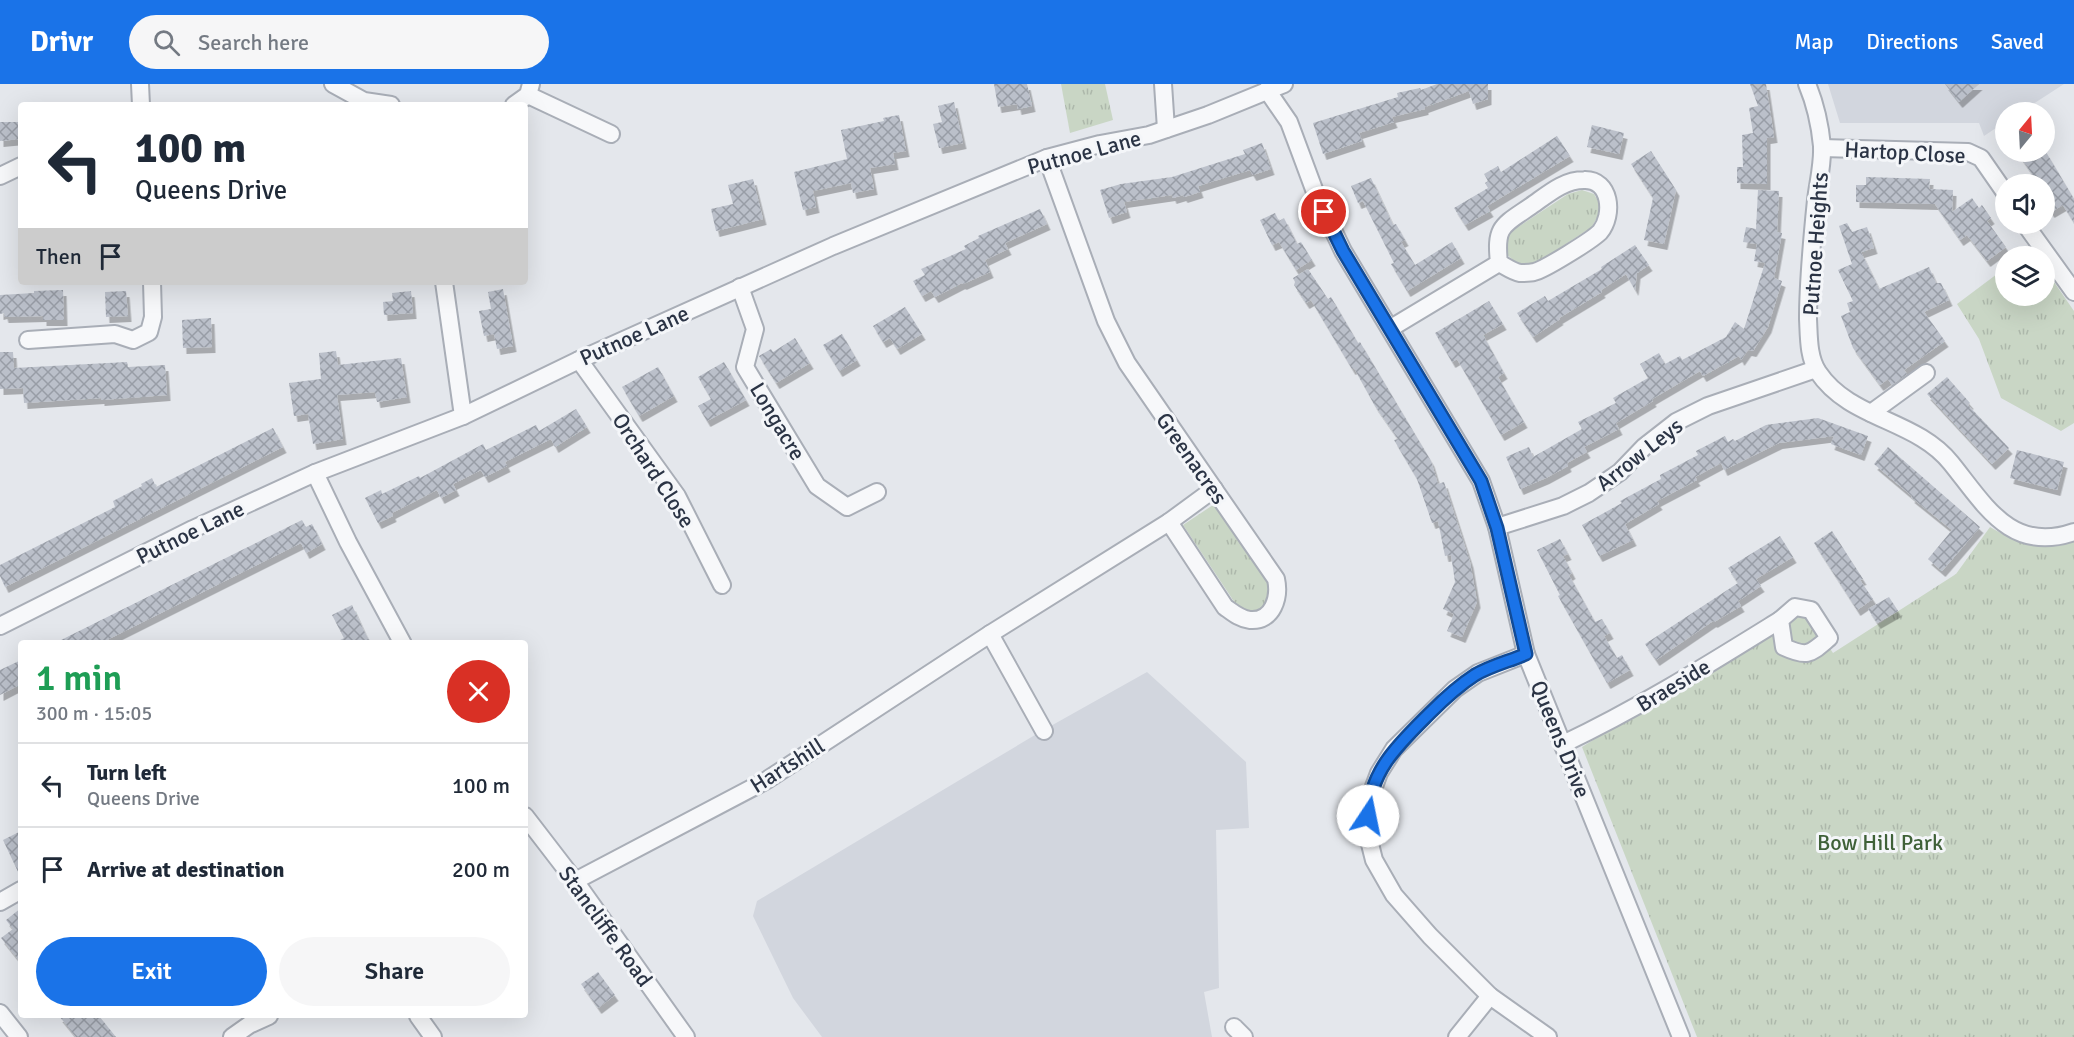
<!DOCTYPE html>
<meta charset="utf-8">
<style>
body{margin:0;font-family:Signika,sans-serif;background:#f6f6f7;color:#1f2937;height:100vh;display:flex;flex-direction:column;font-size:22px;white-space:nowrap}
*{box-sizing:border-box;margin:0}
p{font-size:20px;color:#747a83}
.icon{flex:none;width:33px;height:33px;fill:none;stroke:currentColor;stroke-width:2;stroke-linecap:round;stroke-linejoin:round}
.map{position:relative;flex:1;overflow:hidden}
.sheet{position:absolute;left:18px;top:556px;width:510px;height:378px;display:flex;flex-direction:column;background:#fff;border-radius:6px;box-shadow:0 6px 24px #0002}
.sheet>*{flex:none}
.banner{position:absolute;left:18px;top:18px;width:510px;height:183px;border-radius:6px;box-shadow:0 6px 24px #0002;background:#fff;color:#1f2937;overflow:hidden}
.needle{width:39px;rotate:18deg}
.tools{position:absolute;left:1995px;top:18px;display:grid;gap:12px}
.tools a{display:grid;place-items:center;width:60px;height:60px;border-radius:50%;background:#fff;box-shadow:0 6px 24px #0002;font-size:30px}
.pin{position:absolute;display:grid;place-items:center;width:51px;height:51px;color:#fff;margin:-26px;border:3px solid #fff;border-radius:50%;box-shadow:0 2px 6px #0007}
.me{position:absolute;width:66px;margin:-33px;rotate:11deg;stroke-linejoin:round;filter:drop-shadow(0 0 4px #0008)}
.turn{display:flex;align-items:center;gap:21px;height:126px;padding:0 18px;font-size:27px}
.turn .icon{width:78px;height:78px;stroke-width:2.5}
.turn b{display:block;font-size:42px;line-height:51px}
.then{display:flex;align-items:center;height:57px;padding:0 18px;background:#0003;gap:12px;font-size:22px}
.round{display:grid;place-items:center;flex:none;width:63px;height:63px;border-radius:32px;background:#f6f6f7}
.head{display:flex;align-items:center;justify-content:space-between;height:102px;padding:0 18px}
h1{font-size:36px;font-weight:600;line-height:45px;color:#1e9e55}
.primary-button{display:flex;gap:12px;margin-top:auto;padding:12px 18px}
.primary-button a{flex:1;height:69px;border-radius:36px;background:#1a73e8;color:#fff;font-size:24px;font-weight:600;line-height:69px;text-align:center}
.primary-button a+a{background:#f6f6f7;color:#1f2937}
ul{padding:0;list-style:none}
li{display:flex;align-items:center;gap:18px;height:84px;padding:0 18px;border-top:2px solid #e0e1e3}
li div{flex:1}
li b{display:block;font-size:22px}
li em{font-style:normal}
header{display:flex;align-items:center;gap:36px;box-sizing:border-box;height:84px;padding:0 30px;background:#1a73e8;color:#fff}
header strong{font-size:28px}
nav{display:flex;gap:33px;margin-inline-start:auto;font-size:21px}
.search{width:420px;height:54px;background:#f6f6f7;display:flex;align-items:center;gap:15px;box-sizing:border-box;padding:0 21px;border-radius:33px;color:#747a83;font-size:22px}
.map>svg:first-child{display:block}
.built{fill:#d2d6de}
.grass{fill:url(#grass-tufts)}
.building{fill:url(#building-cross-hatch);filter:url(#shadow)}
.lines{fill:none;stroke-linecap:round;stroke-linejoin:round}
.minor-casing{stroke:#a9aeb7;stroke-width:20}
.minor{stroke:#f7f8fa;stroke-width:16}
.route-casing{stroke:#114b97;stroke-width:15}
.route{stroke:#1a73e8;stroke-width:10}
.labels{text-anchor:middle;stroke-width:6;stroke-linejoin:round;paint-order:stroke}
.street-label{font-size:22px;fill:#2b3445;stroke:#f4f6f9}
.park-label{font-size:22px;fill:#3f6138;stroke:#f4f6f9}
</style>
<header>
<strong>Drivr</strong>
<div class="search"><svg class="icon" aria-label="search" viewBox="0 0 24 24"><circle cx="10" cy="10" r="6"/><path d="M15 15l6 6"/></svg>Search here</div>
<nav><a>Map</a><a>Directions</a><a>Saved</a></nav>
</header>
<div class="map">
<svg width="2074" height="953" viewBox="0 0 2074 953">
<defs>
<pattern id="grass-tufts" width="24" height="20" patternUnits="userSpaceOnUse" patternTransform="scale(1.5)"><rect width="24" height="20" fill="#c9d6c5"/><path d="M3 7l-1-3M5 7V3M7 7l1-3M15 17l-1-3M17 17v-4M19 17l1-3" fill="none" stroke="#adb8ab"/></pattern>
<pattern id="building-cross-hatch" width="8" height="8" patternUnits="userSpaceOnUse" patternTransform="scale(1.5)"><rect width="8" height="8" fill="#bbc0ca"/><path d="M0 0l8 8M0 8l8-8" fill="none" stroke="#989da6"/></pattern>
<filter id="shadow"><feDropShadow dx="3.5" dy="6" stdDeviation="0" flood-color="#0004"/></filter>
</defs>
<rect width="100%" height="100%" fill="#e4e7ec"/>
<g class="built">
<path d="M1828 0H2064L2021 28H2006L2005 38 1984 52 1979 39H1840Z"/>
<path d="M1147 588 1246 678 1249 744 1216 746 1219 904 1204 908 1212 953H822L793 914 753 832 757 817 1040 648Z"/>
</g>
<g class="grass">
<path d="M1061 0H1105L1113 36 1070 49Z"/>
<path d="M1582 106 1594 110 1602 124 1592 143 1535 180H1518L1505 169 1509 149 1568 110Z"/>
<path d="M2005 184 2006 212H2044L2045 185 2074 227V339L2061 347 2001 314 1979 255 1957 220Z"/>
<path d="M1216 419 1269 496V518L1260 527 1248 528 1237 522 1183 441Z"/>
<path d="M1990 443C2023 463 2037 461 2074 455V953H1697L1582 663 1794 530H1807L1833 569 1956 490Z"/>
</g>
<g class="building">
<path d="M994 0H1027L1032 22 1018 25 1017 20 998 23Z"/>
<path d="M1437 0H1488V15L1473 20 1469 7 1425 23V25L1392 33 1394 38 1359 49 1362 57 1323 70 1313 39 1398 13 1397 9 1420 4 1421 6Z"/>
<path d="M1750 0H1766L1774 53 1767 54V100L1737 99V83H1743L1742 51 1753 49 1749 24 1758 22Z"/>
<path d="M1945 0H1979L1959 18Z"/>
<path d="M954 18 963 59 939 64 933 40 942 38 938 22Z"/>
<path d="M899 31 906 67 893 69 895 80 870 84 874 105 853 109 851 99 813 107 816 123 803 126 794 88 847 75 841 46 884 37 883 34Z"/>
<path d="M0 38H21V55L0 57Z"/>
<path d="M1592 41 1624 49 1619 70 1587 63Z"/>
<path d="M1557 52 1570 72 1487 122 1490 127 1465 141 1454 124 1488 104 1485 99 1488 97 1484 90 1498 82 1501 88Z"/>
<path d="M1262 59 1271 85 1253 91 1250 86 1198 102 1200 108 1184 113 1183 111 1173 114 1172 111 1124 118 1127 128 1109 134 1100 106 1121 100 1172 93 1245 70 1243 66Z"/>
<path d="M1651 67 1676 106 1664 160 1644 156 1653 114 1631 80Z"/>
<path d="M2017 68H2046L2074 115V139L2063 121 2051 128 2044 118V100H2039Z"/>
<path d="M1866 93 1930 95 1929 105 1953 106 1952 128 1972 114 1979 124 1982 121 1991 134 1987 137 2006 163 1987 177 1967 151 1960 156 1935 120 1856 118V101H1866Z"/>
<path d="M1371 94 1393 141 1396 140 1405 156 1401 158 1415 181 1452 158 1461 174 1407 207 1391 180 1394 179 1363 117 1358 119 1351 102Z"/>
<path d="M753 95 763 135 716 147 711 125 733 120 728 101Z"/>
<path d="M1758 106 1779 107 1777 148 1782 149 1774 194 1782 197 1768 243 1753 267 1748 266 1741 276 1739 272 1703 292 1700 287 1652 315 1653 317 1616 339 1619 345 1584 363 1587 368 1567 379 1568 382 1546 394 1520 405 1506 373 1529 363 1533 373 1582 345 1578 338 1616 319 1613 314 1648 294 1640 280 1659 269 1665 280 1680 272 1682 276 1726 253 1735 238 1744 245 1765 179 1754 177 1757 160 1743 158 1746 143 1756 145Z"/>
<path d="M1040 125 1047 140 1005 159 1008 165 985 176 990 188 963 200 962 199 935 213 931 207 922 212 913 197 925 191 921 185 966 165 964 162 979 154 978 152Z"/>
<path d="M1275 129 1279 137 1284 134 1297 160 1301 158 1312 176 1296 186 1279 158 1272 161 1260 136Z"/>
<path d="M1847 139 1852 148 1867 143 1874 164 1861 168 1879 205 1929 183 1936 199H1941L1949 216 1924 228 1945 257 1904 286 1907 290 1892 301 1888 295 1880 301 1853 264 1841 232 1850 228 1847 219 1853 217 1838 186 1852 180 1839 142Z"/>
<path d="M1635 161 1649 181 1637 189 1635 206 1626 190 1601 206 1602 208 1559 234 1560 235 1533 253 1517 229 1545 212 1548 217 1602 185 1601 183Z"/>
<path d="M1308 185 1328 215 1331 213 1358 259 1360 258 1431 377 1438 400 1444 398 1470 478 1477 518 1462 553 1447 547 1454 530 1443 525 1455 498 1451 471 1445 472 1438 437 1432 439 1417 395 1394 356 1398 355 1375 322 1354 284 1352 285 1311 216 1306 219 1294 201 1295 198 1293 194Z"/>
<path d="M503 205 513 262 497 265 494 250 484 252 479 227 491 225 488 208Z"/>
<path d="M63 206 64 236H43V232L5 233 4 229 0 230V211L34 209V207Z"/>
<path d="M126 207 128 232 106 233 105 208Z"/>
<path d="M411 207 413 229 384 231 383 218 393 217 392 209Z"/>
<path d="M1489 217 1503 240 1483 251 1504 289 1498 293 1524 338 1501 351 1457 275 1452 278 1435 249Z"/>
<path d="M905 223 922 250 897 265 890 254 883 258 873 242Z"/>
<path d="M211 234 212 263 183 264 182 236Z"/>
<path d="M842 250 857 276 839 287 823 261Z"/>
<path d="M795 254 810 279 776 299 759 272 771 265 773 268Z"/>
<path d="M336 267 338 281 401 274 407 313 377 318 375 308 337 311 343 355 313 360 308 330 294 332 289 299 321 295 319 269Z"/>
<path d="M0 268H13L14 284 127 278 128 283 165 281 167 311 101 316V314L24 319 23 304 0 305Z"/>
<path d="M724 278 746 316 707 337 698 322 711 315 698 293Z"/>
<path d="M658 283 674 312 639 332 622 303Z"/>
<path d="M1947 293 1970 319 1968 321 2009 364 1992 380 1927 310Z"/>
<path d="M576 325 587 343 555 363 551 355 505 378 507 382 485 393 481 386 453 400 456 406 441 414 437 406 392 429 393 432 378 439 365 414 381 406 382 410 419 392 420 394 483 360 486 366 536 341 539 347Z"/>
<path d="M1818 334 1868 352 1861 371 1831 360 1834 352 1779 359 1724 386 1721 379 1695 393 1697 396 1657 417 1659 420 1625 440 1633 456 1599 472 1582 441 1622 419 1620 417 1661 395 1660 391 1698 371 1696 367 1725 352 1728 358 1733 355 1735 357 1766 341Z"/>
<path d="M273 344 283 363 5 503 0 492V481L115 423 113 417 142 402 141 400 152 394 156 403Z"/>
<path d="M1888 363 1980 443 1942 487 1928 475 1952 446 1911 413 1912 412 1874 380Z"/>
<path d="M2017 366 2064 378 2057 406 2010 394Z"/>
<path d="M302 436 306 443 312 440 322 460 306 469 301 459 99 560H53Z"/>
<path d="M1832 447 1863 495 1860 496 1873 515 1857 526 1814 459Z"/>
<path d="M1780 452 1793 473 1756 495 1761 502 1738 517 1741 522 1714 538 1713 537 1656 576 1645 560 1738 499 1728 484Z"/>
<path d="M1560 455 1568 470 1563 472 1572 489 1569 491 1595 538 1602 535 1610 549 1604 552 1617 574 1622 571 1630 586 1607 599 1558 512 1560 511 1537 466Z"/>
<path d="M1889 513 1898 527 1877 539 1868 525Z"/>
<path d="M352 521 363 545 371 560H333L344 554 332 531Z"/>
<path d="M21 576V600L0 611V586Z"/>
<path d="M21 747V794L3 756Z"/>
<path d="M21 824V879L1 854 13 845 6 836Z"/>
<path d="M598 888 615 911 598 924 581 900Z"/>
<path d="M59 932H99L116 953H76Z"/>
</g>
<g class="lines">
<g class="minor-casing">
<g id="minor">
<path d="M140 0 141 21"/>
<path d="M333 0 364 17 391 21"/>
<path d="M1163 0 1166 45"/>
<path d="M1807 0C1815 19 1820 41 1822 62 1823 79 1818 99 1816 116 1812 156 1808 195 1808 235 1809 252 1808 273 1818 288 1850 336 1916 335 1951 379 1985 421 2011 470 2074 448"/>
<path d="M1267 6 1289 38 1315 108 1343 167 1481 397 1497 443 1526 570 1681 953"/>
<path d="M528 11 611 50"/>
<path d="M514 21 528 11 531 0"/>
<path d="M1822 64 1968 68 1981 74 2006 110"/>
<path d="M1047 74 1106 237 1127 279 1276 495C1280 513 1273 538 1250 536 1240 535 1232 528 1225 523L1169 438"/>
<path d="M0 92 21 82"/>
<path d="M2025 140 2074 208"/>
<path d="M444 198 463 332"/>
<path d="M740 203 755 245 745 283 817 402 847 423 877 408"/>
<path d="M1391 244 1499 179C1495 142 1502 142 1531 122 1547 111 1563 96 1584 96 1611 95 1614 131 1600 148 1592 156 1544 186 1534 188 1530 189 1523 189 1520 189 1513 188 1505 182 1499 179"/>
<path d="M28 256 115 250 133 256 149 248 153 233 152 198"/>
<path d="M579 276 677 412 722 501"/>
<path d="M1871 329 1926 289"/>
<path d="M315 389 348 458 403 560"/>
<path d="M1497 443 1563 422 1589 409 1620 388 1644 363 1676 338 1708 322 1816 285"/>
<path d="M1795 523 1811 526 1829 554C1810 570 1808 574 1784 563L1780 536Z"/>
<path d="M0 542 193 445 315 389 463 332 579 276 833 162 1047 74 1100 60 1149 51 1208 31 1284 0"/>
<path d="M990 550 1044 647"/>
<path d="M1526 570 1478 589 1455 605 1394 665 1379 689 1369 716 1367 748 1374 776 1394 811 1430 852 1490 912 1548 953"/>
<path d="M1563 660C1639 624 1709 580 1780 536"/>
<path d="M525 732 575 797 686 953"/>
<path d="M575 797 767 696 990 550 1169 438 1214 405"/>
<path d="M0 818 21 806"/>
<path d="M0 929 19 953"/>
<path d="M418 932 433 953"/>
<path d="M1234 943 1244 953"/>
<path d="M232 953 249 941 269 932"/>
<path d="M1457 953 1490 912"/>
</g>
</g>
<use href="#minor" class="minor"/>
</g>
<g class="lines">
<g class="route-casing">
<path id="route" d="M1324 128 1343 167 1481 397 1497 444 1526 570C1510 577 1490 582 1475 591 1458 602 1444 615 1430 629 1399 660 1370 686 1368 732"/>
</g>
<use href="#route" class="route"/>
</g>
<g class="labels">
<g class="street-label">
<text transform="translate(1084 68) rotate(-15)" y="8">Putnoe Lane</text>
<text transform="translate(1905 68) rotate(3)" y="8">Hartop Close</text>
<text transform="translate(1815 160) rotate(-86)" y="8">Putnoe Heights</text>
<text transform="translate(634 251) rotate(-24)" y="8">Putnoe Lane</text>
<text transform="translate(778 337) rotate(59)" y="8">Longacre</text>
<text transform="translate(1639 370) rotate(-38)" y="8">Arrow Leys</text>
<text transform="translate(1192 374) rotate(55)" y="8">Greenacres</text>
<text transform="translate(654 386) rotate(57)" y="8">Orchard Close</text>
<text transform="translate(190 448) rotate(-26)" y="8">Putnoe Lane</text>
<text transform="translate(1673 601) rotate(-31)" y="8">Braeside</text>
<text transform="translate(1561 655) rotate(68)" y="8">Queens Drive</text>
<text transform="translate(787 681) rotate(-32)" y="8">Hartshill</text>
<text transform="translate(606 842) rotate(54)" y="8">Stancliffe Road</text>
</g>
<g class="park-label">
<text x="1880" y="766">Bow Hill Park</text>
</g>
</g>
</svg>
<div class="tools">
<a><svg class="needle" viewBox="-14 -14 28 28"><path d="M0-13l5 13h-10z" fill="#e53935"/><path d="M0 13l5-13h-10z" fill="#747a83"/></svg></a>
<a><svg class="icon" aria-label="sound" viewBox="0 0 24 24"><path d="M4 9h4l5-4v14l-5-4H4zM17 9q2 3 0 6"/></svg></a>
<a><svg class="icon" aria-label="layers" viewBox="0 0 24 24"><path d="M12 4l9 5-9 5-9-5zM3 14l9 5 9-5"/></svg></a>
</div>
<div class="pin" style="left:1324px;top:128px;background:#d93025"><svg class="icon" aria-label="arrive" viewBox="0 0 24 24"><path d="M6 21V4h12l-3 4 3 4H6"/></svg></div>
<svg class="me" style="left:1368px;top:732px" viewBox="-20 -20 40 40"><circle r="19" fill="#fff"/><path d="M0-13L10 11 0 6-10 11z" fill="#1a73e8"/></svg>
<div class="banner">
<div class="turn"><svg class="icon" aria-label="left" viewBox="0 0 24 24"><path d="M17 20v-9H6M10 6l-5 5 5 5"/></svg><div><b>100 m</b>Queens Drive</div></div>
<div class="then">Then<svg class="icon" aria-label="arrive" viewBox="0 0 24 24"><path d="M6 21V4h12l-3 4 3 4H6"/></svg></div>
</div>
<section class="sheet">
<div class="head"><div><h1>1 min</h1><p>300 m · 15:05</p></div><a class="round" style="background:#d93025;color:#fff"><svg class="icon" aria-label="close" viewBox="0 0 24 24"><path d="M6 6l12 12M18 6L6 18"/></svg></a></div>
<ul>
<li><svg class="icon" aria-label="left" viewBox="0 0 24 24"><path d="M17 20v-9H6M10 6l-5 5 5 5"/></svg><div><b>Turn left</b><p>Queens Drive</p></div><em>100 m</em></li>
<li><svg class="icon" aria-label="arrive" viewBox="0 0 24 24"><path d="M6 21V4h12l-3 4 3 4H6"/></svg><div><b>Arrive at destination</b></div><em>200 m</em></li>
</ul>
<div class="primary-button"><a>Exit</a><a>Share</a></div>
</section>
</div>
